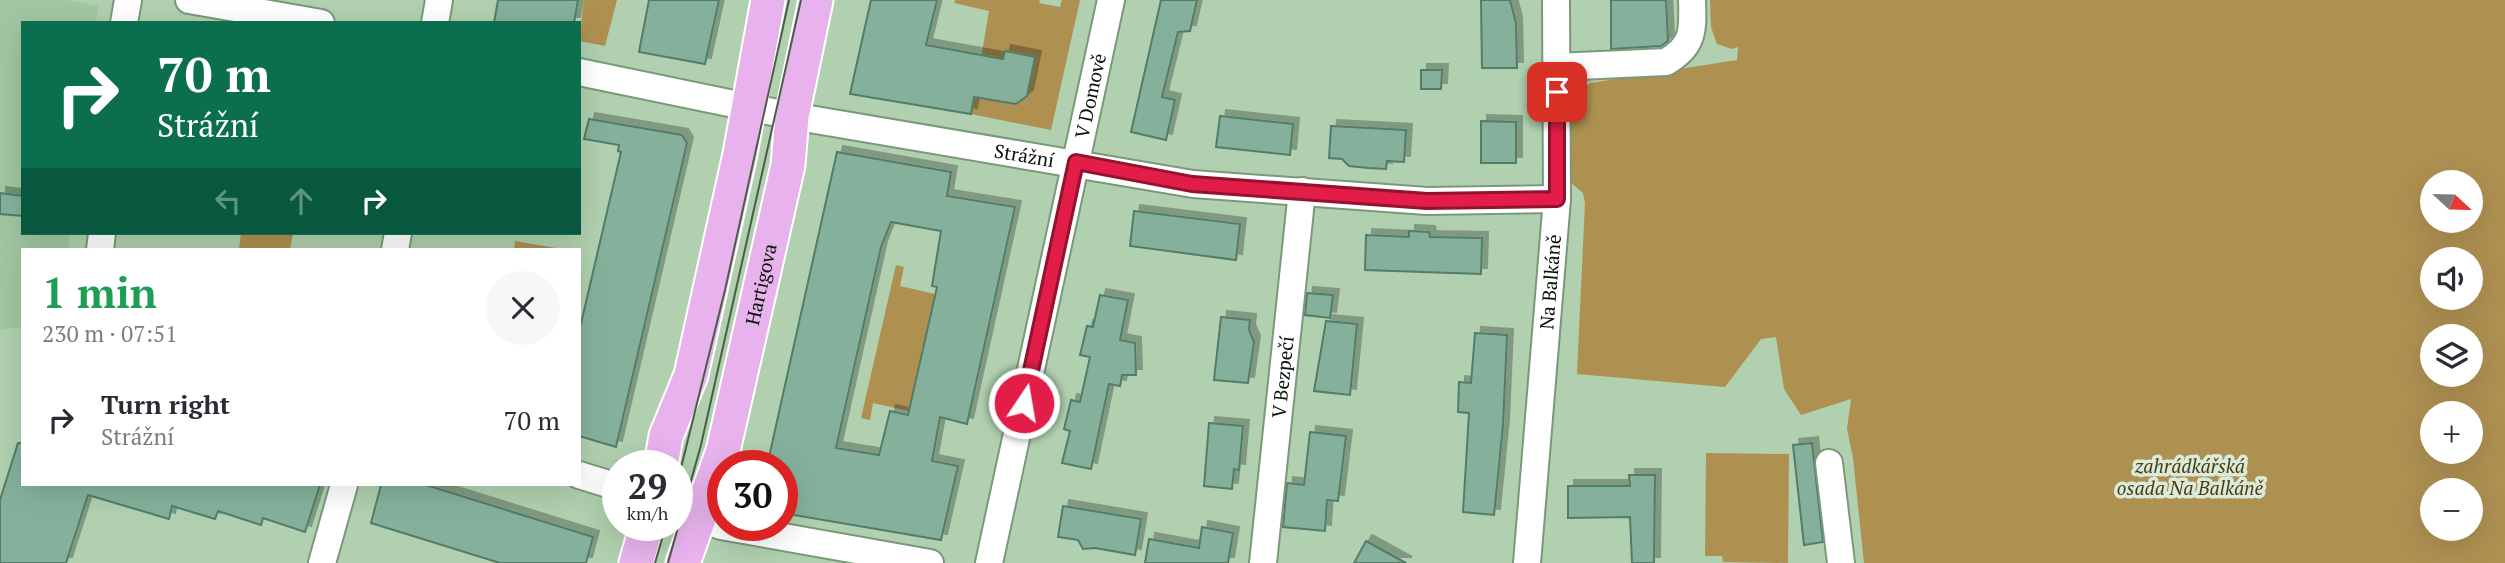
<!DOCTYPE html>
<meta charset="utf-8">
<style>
body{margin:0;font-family:"PT Serif",serif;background:#f7f7f7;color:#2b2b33;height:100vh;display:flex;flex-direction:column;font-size:26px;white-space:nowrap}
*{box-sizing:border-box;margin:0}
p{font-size:23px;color:#7c7c81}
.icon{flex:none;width:38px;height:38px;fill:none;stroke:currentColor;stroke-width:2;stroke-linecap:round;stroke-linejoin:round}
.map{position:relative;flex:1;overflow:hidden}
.panel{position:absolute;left:21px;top:248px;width:560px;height:238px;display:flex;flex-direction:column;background:#fff;border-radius:0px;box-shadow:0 7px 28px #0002}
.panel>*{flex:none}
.hud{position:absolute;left:21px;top:21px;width:560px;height:214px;border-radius:0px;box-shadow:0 7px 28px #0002;background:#0b6e4f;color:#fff;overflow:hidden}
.needle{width:46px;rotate:112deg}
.controls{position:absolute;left:2420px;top:170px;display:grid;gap:14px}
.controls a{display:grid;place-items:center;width:63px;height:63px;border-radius:50%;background:#fff;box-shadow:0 7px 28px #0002;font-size:35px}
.speed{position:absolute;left:602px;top:450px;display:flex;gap:14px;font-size:35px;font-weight:700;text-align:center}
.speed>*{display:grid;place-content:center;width:91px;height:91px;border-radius:50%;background:#fff;box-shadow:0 7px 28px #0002;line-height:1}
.speed small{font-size:18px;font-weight:400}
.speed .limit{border:10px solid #d22;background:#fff;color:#111}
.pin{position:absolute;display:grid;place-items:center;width:60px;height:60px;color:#fff;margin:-30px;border-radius:14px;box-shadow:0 4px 10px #0006}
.me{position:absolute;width:77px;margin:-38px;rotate:12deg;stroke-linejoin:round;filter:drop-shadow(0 0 5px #0008)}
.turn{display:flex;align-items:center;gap:24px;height:147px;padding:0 21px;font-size:32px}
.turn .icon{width:91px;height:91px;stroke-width:2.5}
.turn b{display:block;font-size:49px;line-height:60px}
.lanes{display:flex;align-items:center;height:66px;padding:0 21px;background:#0003;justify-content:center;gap:35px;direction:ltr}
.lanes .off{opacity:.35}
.round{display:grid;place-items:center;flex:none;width:74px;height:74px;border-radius:37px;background:#f7f7f7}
.summary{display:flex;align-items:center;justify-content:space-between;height:119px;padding:0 21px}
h1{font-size:42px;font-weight:800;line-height:52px;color:#1e9e55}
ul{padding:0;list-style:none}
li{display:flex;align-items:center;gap:21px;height:105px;padding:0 21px}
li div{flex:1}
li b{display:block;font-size:26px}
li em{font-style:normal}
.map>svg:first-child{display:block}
.built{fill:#a1c6a0}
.green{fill:#ae9051;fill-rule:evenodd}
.building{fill:#85b19c;stroke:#527c69;stroke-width:2;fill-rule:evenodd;filter:url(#shadow)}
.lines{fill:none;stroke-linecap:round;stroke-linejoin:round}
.minor-casing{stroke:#7b997a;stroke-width:30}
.major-casing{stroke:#fff;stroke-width:37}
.minor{stroke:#fff;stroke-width:26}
.major{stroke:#e8b3ed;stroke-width:33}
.tram{stroke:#4a5d49;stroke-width:2}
.route-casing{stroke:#92132f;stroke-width:18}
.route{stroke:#e11d48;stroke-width:12}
.labels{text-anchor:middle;stroke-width:7;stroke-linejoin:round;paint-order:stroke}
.street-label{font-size:19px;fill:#071207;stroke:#dbebdb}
.park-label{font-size:19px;font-style:italic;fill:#4d3b10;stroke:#dbebdb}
</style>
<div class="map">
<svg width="2505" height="563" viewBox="0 0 2505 563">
<defs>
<filter id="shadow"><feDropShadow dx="6" dy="-6" stdDeviation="0" flood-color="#0004"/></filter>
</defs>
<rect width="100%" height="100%" fill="#b0d0af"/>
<path class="built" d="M0 0H66L98 6 96 23H23V233H70L68 250H23V327L0 329Z"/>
<g class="green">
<path d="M584 0H617L605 46 579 41Z"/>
<path d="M955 0H1040L1039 3 1060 7 1062 0H1080L1051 130 971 114 974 97 1034 57 1006 51 1003 62 981 58 989 11 954 3Z"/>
<path d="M1710 0H2505V563H1864L1853 458 1847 429 1851 399 1801 415 1784 389 1776 337 1761 339 1725 387 1577 374 1585 203 1583 193 1565 178 1563 106 1590 83 1737 60 1738 47 1732 49 1717 44 1711 27ZM2432 182H2471V220H2432ZM2432 259H2471V298H2432ZM2432 336H2471V374H2432ZM2432 413H2471V452H2432ZM2432 490H2471V528H2432Z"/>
<path d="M241 233H293L290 250H239Z"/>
<path d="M515 241 556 248 514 250Z"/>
<path d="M896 265 904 267 900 286 935 294 909 411 873 403 870 420 861 418Z"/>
<path d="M1706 453 1789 454 1788 563 1723 562 1722 556H1705Z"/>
</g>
<g class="building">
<path d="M498 0H578L574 23H494Z"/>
<path d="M649 0H719L705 64 639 52Z"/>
<path d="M871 0H937L926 45 1003 59 1005 51 1035 57 1027 96 1016 104 974 97 971 114 850 94Z"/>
<path d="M1161 0H1197L1190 31 1178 32 1162 97 1175 100 1166 140 1131 132Z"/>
<path d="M1481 0H1510L1516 23 1517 68H1482Z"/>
<path d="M1611 0H1666L1668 41 1661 46 1611 49Z"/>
<path d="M1421 70H1442L1441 89H1421Z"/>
<path d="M1220 116 1293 124 1290 155 1216 147Z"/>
<path d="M589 119 682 135 687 143 616 447 579 436V332L621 152 618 151 619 145 584 139Z"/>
<path d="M1481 121 1516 122V163H1481Z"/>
<path d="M1331 126 1406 130 1404 162 1387 161 1386 169 1368 168 1349 166 1342 159 1329 158Z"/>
<path d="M837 152 951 172 947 196 1015 207 967 424 940 417 932 461 958 466 941 540 782 513V466H767ZM891 222 941 231 932 286 937 287 908 415 890 411 879 455 836 448 881 247Z"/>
<path d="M0 193 23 196V216L0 214Z"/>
<path d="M1134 211 1240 224 1236 260 1130 246Z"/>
<path d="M1409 231 1429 232 1430 237 1482 238 1481 274 1365 270 1366 235 1409 237Z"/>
<path d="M1307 293 1333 295 1330 318 1305 315Z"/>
<path d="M1100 295 1128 300 1120 340 1135 343 1136 375H1122L1120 386 1109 384 1091 469 1062 463 1070 431 1064 429 1071 400 1080 402 1090 357 1080 355 1087 326 1093 327Z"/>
<path d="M1221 317 1250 320 1249 330 1254 342 1248 383 1214 380Z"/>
<path d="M1326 321 1357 324 1350 395 1314 391Z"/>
<path d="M1475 333 1507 335 1503 425 1494 515 1463 512 1469 413 1458 412 1459 382 1471 383Z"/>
<path d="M1209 423 1243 426 1239 470 1234 469 1232 489 1204 486Z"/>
<path d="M1310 432 1346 436 1338 501 1327 500 1325 531 1283 527 1287 483 1304 485Z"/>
<path d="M18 443H23V485H320L305 532 263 518 261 525 218 511 215 519 172 506 169 519 88 495 66 563H0V500Z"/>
<path d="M1812 443 1823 542 1804 545 1793 445Z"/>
<path d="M1629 475H1655L1654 563H1632L1630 517 1568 518V486H1630Z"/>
<path d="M381 485H426L593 537 586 563H500L371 523Z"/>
<path d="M1063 506 1141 519 1135 555 1095 548 1083 549 1078 540 1058 537Z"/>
<path d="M1202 527 1233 533 1228 563H1145L1149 539 1199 548Z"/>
<path d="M1366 541 1406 563H1354Z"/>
</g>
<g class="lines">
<g class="minor-casing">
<g id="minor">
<path d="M189 0 321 23"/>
<path d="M124 23 128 0"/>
<path d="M435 23 439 0"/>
<path d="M1557 67 1666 62C1694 46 1693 30 1692 0"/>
<path id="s1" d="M579 72 792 116 1193 184 1427 201 1557 199"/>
<path d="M100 250 102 233"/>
<path d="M395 250 398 233"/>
<path d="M1829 463 1841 563"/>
<path d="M579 475 618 487"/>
<path d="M677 510 721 526 930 563"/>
<path d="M322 563 344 485"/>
<path id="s2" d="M989 563 1111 0"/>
<path id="s3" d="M1263 563 1302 191"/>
<path id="s4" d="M1527 563 1557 199 1556 0"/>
</g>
</g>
<g class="major-casing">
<g id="major">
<path d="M661 466 666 436 691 375 740 154 768 0"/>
<path d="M636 563 647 525"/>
<path id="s5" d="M683 563 723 451 788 165 792 116 816 0"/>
</g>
</g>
<use href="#minor" class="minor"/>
<use href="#major" class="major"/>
<g class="tram">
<path d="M677 484 725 290 789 0"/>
<path d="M655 563 666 525"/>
<path d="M668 563 701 445 801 0"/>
</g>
</g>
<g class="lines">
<g class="route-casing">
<path id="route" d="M1024 403 1076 162 1192 184 1427 201 1557 199V92"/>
</g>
<use href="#route" class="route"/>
</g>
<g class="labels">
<g class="street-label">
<text dy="7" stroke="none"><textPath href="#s2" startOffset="478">V Domově</textPath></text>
<text dy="7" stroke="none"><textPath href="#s1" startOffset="453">Strážní</textPath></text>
<text dy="7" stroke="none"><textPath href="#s4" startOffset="282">Na Balkáně</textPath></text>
<text dy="7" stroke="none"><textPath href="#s5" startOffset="290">Hartigova</textPath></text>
<text dy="7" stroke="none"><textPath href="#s3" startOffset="187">V Bezpečí</textPath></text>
</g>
<g class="park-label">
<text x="2190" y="473">zahrádkářská<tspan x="2190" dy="22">osada Na Balkáně</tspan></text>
</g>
</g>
</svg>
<div class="controls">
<a><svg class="needle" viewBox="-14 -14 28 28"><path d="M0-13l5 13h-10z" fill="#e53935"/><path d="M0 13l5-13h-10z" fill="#7c7c81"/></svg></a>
<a><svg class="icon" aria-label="sound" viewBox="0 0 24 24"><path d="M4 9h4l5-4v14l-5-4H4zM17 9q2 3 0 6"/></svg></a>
<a><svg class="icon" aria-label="layers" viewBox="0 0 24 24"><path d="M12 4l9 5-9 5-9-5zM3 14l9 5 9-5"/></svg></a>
<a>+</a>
<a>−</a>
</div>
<div class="speed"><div>29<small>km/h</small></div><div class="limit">30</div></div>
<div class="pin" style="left:1557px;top:92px;background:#d93025"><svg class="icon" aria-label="arrive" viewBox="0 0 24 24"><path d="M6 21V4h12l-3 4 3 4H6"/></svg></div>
<svg class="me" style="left:1024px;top:403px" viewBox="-20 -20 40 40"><circle r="17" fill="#e11d48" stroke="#fff" stroke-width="3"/><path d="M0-11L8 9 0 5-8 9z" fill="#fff"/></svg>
<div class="hud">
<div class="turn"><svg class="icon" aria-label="right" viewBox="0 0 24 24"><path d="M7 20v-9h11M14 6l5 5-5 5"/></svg><div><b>70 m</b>Strážní</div></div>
<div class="lanes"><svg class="icon off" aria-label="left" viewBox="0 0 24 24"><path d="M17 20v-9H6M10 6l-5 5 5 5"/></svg><svg class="icon off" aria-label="ahead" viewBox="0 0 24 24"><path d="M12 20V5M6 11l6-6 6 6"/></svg><svg class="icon" aria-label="right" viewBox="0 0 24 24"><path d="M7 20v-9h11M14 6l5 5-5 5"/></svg></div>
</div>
<section class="panel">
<div class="summary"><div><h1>1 min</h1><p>230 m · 07:51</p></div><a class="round"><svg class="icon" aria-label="close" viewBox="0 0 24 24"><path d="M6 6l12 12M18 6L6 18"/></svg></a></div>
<ul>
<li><svg class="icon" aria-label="right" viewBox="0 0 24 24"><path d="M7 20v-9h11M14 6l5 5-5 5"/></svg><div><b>Turn right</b><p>Strážní</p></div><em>70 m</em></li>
</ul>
</section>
</div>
